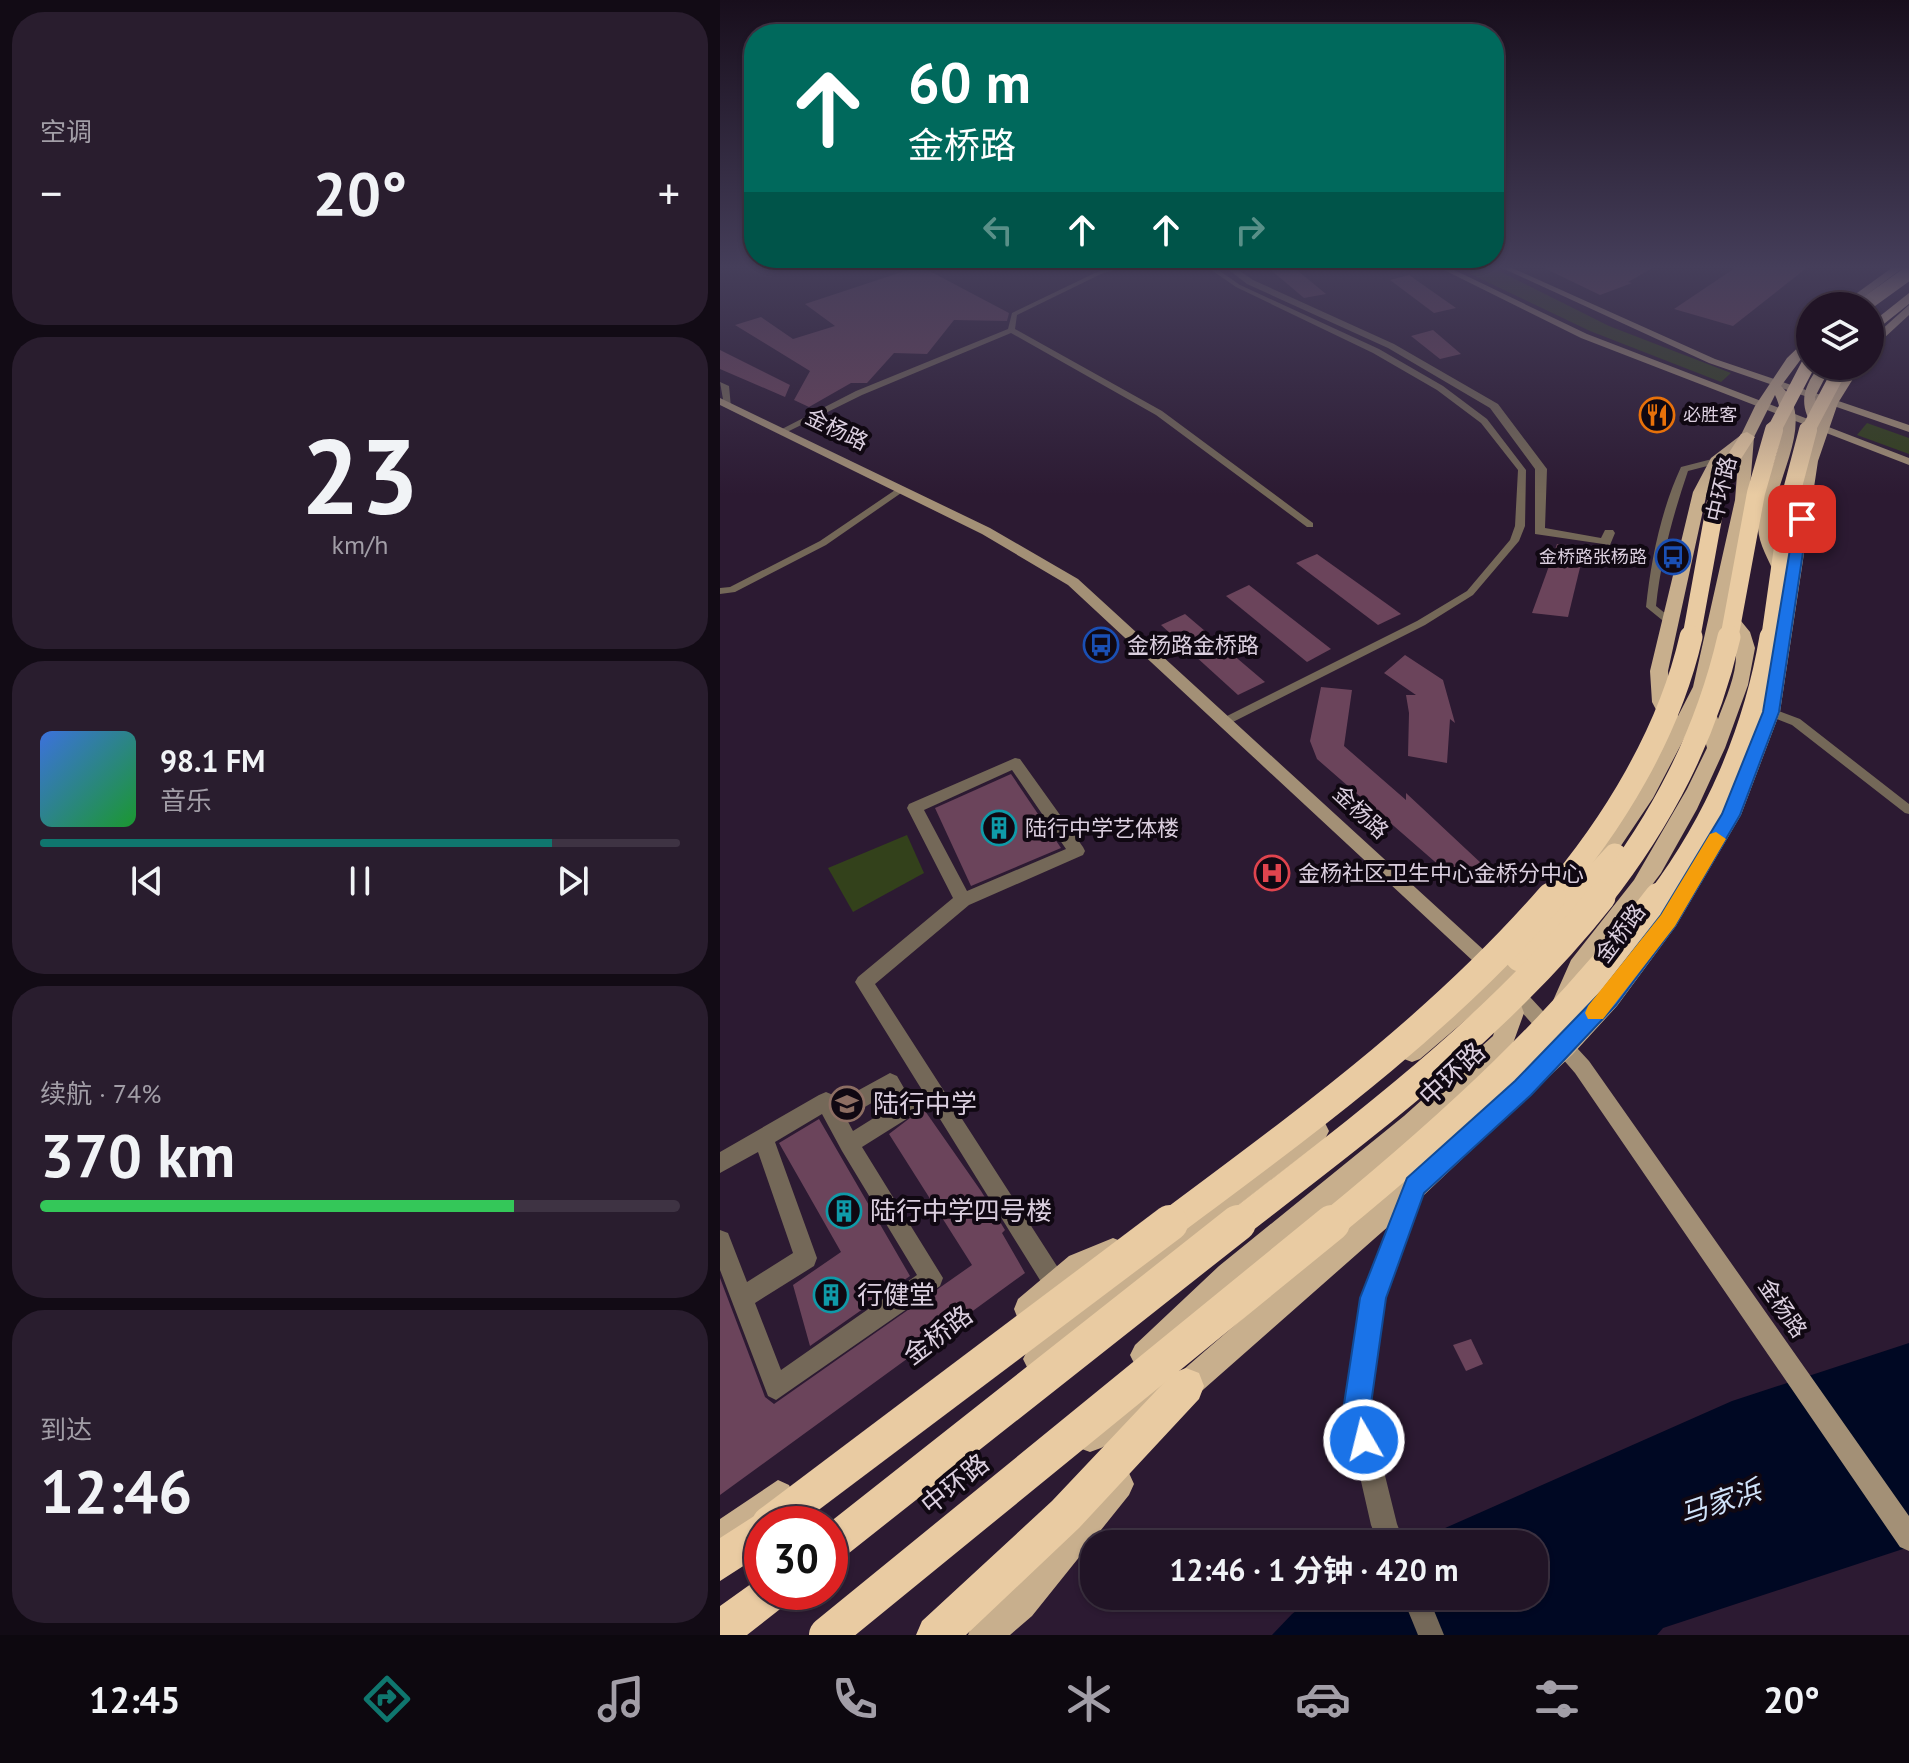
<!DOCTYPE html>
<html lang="zh">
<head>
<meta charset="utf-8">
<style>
  :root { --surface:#211426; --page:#291d2e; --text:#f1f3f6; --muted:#a29ea7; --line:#3e3343; --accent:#0f766e }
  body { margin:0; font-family:"PT Sans","Noto Sans SC",sans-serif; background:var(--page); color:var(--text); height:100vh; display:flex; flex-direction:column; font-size:30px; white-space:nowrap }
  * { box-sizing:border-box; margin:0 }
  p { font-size:26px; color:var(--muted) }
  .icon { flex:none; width:44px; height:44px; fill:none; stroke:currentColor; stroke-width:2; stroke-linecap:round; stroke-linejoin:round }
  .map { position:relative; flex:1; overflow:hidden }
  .drawer { display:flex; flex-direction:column; gap:12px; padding:12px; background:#120b15; width:720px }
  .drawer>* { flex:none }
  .hud { position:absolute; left:24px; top:24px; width:760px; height:244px; border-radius:32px; box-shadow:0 2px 6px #0004,0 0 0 2px var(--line); background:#00695c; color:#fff; overflow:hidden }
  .buttons { position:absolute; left:1076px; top:292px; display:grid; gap:16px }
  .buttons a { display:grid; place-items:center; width:88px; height:88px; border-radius:50%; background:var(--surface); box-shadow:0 2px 6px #0004,0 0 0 2px var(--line); font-size:40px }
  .speed { position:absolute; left:24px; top:1506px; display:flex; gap:16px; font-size:40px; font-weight:700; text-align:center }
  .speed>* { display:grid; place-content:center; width:104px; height:104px; border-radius:50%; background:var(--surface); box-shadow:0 2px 6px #0004,0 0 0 2px var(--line); line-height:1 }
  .speed .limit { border:12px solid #d22; background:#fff; color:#111 }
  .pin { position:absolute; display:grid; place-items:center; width:68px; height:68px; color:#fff; margin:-34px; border-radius:16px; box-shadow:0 4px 12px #0006 }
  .me { position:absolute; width:88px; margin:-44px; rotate:352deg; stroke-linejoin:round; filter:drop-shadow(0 0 6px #0008) }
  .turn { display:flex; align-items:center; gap:28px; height:168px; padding:0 32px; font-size:36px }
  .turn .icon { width:104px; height:104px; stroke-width:2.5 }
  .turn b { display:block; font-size:56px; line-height:68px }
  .lanes { display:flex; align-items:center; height:76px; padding:0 32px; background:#0003; justify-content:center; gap:40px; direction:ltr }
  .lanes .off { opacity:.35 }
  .big { font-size:60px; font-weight:700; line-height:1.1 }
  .drawer .card { flex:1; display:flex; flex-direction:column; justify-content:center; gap:12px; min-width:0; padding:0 28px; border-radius:32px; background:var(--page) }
  .drawer .dial { align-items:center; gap:0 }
  .dial b { font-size:104px; line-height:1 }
  .song { display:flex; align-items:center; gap:24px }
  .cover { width:96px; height:96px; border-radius:12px; background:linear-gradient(135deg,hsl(220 70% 55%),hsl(130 70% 35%)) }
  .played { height:8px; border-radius:4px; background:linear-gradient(90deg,var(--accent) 80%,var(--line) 80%) }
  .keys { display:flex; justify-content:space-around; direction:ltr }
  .heat { display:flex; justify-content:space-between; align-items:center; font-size:44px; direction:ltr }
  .charge { height:12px; border-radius:6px; background:linear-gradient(90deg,#34c759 74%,var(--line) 0) }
  .trip { position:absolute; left:360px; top:1530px; width:468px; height:80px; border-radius:32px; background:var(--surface); box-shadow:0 2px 6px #0004,0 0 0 2px var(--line); font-weight:700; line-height:80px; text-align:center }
  .menu { display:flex; height:128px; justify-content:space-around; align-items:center; background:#0d080f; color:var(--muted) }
  .menu .icon { width:56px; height:56px }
  .menu .active { color:var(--accent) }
  .menu b { font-size:36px; color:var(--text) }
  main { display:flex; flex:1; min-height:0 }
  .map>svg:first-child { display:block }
  .green { fill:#33411b }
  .water { fill:#000823 }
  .building { fill:#6b445b }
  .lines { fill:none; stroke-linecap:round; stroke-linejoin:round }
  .lane { fill:#746858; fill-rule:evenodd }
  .street { fill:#746858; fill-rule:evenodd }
  .secondary { fill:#a39076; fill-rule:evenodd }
  .primary { fill:#c8af8d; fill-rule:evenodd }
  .highway { fill:#e9cba2; fill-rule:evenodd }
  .highway-bridge-far4 { stroke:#e9cba2; stroke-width:14 }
  .highway-bridge-far3 { stroke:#e9cba2; stroke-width:18 }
  .highway-bridge-far2 { stroke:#e9cba2; stroke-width:23 }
  .highway-bridge-far1 { stroke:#e9cba2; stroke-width:29 }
  .highway-bridge { stroke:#e9cba2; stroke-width:36 }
  .route { fill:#1a73e8; stroke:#114b97; stroke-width:2 }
  .slow { fill:#f59e0b }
  .labels { text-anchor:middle; stroke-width:8; stroke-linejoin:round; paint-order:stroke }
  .far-poi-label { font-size:18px; fill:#dbcfdf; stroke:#100812; text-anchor:start }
  .street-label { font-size:22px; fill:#dbcfdf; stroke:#100812 }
  .poi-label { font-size:22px; fill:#dbcfdf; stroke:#100812; text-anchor:start }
  .near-street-label { font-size:26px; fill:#dbcfdf; stroke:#100812 }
  .near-poi-label { font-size:26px; fill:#dbcfdf; stroke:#100812; text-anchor:start }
  .near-water-label { font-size:28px; font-style:italic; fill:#d0e3fa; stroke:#100812 }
</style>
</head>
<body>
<main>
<section class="drawer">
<div class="card"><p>空调</p>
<div class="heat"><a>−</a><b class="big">20°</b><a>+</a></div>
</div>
<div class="card dial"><b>23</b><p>km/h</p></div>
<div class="card">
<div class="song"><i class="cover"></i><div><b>98.1 FM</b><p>音乐</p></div></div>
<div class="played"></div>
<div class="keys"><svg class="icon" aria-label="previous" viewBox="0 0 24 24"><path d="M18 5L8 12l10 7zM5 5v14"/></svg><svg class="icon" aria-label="pause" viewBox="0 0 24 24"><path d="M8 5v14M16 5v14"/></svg><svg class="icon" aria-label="next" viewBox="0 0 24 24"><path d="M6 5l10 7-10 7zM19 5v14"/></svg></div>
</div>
<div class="card"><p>续航 · 74%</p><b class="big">370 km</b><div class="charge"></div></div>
<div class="card"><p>到达</p><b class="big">12:46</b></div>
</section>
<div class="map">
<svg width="1189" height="1635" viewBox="0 0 1189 1635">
  <rect width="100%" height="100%" fill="#2c1a32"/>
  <g class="green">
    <path d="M736,267H771L889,326L1011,373L1001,382L870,331Z"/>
    <path d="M1147,423L1189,438V454L1137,435Z"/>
    <path d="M187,835L204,873L133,912L108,868Z"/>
  </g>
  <path class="water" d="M1189,1343V1547L943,1628L937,1635H552L572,1614L596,1596H814V1544H689L1012,1401Z"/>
  <g class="building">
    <path d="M200,266L289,313L287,321L234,320L207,354L174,353L147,383H131L89,407L74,400L90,371L15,325L41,317L73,339L115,326L85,304Z"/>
    <path d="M546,266H572L606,294L584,298Z"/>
    <path d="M820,266H936L908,282L912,283L880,295Z"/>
    <path d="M1018,266H1089L1013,326L954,309Z"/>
    <path d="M689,275L736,308L714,313L670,280Z"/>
    <path d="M713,330L741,354L720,359L691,336Z"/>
    <path d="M0,350L70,385L65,397L0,369Z"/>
    <path d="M837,544L865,547L848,617L812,613Z"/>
    <path d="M597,554L681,614L658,625L576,563Z"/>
    <path d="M529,585L611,649L587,662L506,596Z"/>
    <path d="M465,614L545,682L518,695L441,625Z"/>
    <path d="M685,655L723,680L735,723L730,719L727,763L688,756L689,713L686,695H696L664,673Z"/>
    <path d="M601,687L632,690L624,746L686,800V793L762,864L737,881L597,759L590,741Z"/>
    <path d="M291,774L341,848L251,886L215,808Z"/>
    <path d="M203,1108L261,1191L285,1230L282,1233L305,1273L0,1495V1278L45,1397L54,1404L252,1265L169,1134Z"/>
    <path d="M99,1119L190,1276L90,1346L73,1285L121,1252L59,1143Z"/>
    <path d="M751,1339L763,1364L746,1371L733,1345Z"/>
  </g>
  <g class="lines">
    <g class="lane">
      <path d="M395,267H404L381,274L297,315L295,329L442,411L593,523V527H587L436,415L291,333L142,395L65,433L58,431L136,391L288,329L292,313L377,272Z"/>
      <path d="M487,267H494L520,285L659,349L723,386L767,419L806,470L805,526L799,541L753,595L705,625L505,726L499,722L501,719L697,621L747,591L790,540L795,526L798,470L761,423L717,390L653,353L516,287Z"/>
      <path d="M0,382L9,386L11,407L4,405Z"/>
      <path d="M996,458L1000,461L999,463L968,471C953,515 941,559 936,606L956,622L955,624H947L926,607C931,560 941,510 961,467Z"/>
      <path d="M181,486L185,489L184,491L106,545L15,592L0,594V588L10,587L100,541Z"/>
      <path d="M1051,708L1080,719L1189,804V814L1185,813L1072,725L1047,715L1046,712L1047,709Z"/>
    </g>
    <g class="street">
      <path d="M505,267H514L533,280L674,344L778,404L827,469L825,528L881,538L885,530H893L895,533L890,545L815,534V469L770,408L668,348L527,284Z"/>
      <path d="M295,758L300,759L363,847L365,851L363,855L249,905L155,984L344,1277L347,1285L344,1293L336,1296L328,1293L135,982L138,977L233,898L187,808L189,804ZM292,770L346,849L247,891L204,810Z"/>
      <path d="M170,1073L177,1076L196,1109L193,1115L142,1147L223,1278L220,1286L56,1400L48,1396L0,1270V1230L8,1233L27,1282L73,1253L38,1152L0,1173V1152L99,1095L106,1092L113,1095L117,1102ZM167,1094L173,1106L133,1131L126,1118ZM102,1114L122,1151L197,1275L61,1370L35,1303L94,1266L97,1258L55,1142Z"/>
      <path d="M692,1185L699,1188L703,1195L664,1298L649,1411L677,1524L685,1544H659L651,1525L625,1411L642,1298L685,1188Z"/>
      <path d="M682,1596H708L724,1635H698Z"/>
    </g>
    <g class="secondary">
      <path d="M718,267H728L867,334L1189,458V465L861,338Z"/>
      <path d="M780,267H790L995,359L1189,425V432L989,363Z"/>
      <path d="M0,398L270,528L358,579L779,964L782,969L779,974L773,976L767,974L348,585L262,534L0,405Z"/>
      <path d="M792,981L798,984L869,1061L1189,1516V1551L1180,1547L855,1073L786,994L783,989L786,984Z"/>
    </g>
    <g class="primary">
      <path d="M1173,267H1184L1132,306H1119Z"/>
      <path d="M1189,305V315L1150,351V340Z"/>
      <path d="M1090,336V347L1061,386C1096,417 1058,474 1054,511C1052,531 1058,547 1067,565L1084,461L1095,431C1079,405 1081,391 1099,366H1111L1095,397L1100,416L1104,403L1129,366H1141L1118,403L1098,461L1060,712L1021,815L956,926L897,1006L853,1054L704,1195L476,1396L381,1448L370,1452L359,1448L355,1437L359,1426L456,1376L686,1177L837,1040L881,992L940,914L1001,814L1042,712L1064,580L1055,575C1049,560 1039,545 1038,528C1037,483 1076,439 1055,395L1034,437L1029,500L1008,605L1030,632L1035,648L1028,685L1005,748L977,809L941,873L866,973L848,1019L840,1022L832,1019L828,1012L851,960L914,880L967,789L987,748L978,712L933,798L884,871H870L867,865L870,859L918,789L951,729L945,727L932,702L930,671L973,492L991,458L1021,435L1035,406L1067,358ZM1019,450L1015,500L973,687L958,716L950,702L948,671L987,492L1002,463ZM1005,621C1028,651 1010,687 998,719L992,703L983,702L991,687Z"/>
      <path d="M807,938L815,941L818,947L788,984L794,986L804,1013L791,1049L702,1132L519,1286L435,1365L425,1370L415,1365L410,1355L415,1345L499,1266L684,1116L773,1036L780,1013L775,995L700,1059L692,1062L684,1059L680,1052L684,1045L773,969L799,941Z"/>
      <path d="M596,1119L605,1123L609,1131L605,1139L499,1220L328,1369L318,1374L308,1369L303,1359L308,1349L481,1202Z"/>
      <path d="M393,1238L403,1242L407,1252L403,1262L369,1276L318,1319L308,1323L298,1319L294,1309L298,1299L349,1256Z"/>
      <path d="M398,1468L409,1473L414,1484L409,1495L312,1616L290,1635H248L253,1623L288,1592L387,1473Z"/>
      <path d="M58,1480L69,1485L74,1496L69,1507L42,1524V1527L0,1555V1519Z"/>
    </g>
    <g class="highway">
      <path d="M1189,293V304L1150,335V324Z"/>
      <path d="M1027,432L1035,437L1017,465L1006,496L1003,500H991L988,496L1001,465L1021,434Z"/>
      <path d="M466,1368L479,1373L484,1386L479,1399L359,1528L246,1635H196L202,1621L332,1501L453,1373Z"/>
      <path d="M42,1511L56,1516L59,1524H42V1554L0,1581V1538Z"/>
      <path d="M42,1576V1592H70L64,1606L27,1635H0V1606Z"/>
    </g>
    <g class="highway-bridge-far4">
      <path d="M1143,306L1189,273"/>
      <path d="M1053,432L1090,361"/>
      <path d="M1087,432L1122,366"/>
    </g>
    <g class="highway-bridge-far3">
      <path d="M971,639L997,496"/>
      <path d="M1009,639L1036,493L1054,430"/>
      <path d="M1050,639L1070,498L1088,430"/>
    </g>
    <g class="highway-bridge-far2">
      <path d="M829,899C893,825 949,733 971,637"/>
      <path d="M854,899L895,855"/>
      <path d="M880,899C942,820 986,736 1009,637"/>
      <path d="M938,899C996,822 1035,732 1051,637"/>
    </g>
    <g class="highway-bridge-far1">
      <path d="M800,957L856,897"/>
      <path d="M448,1225C583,1124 719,1026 831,897"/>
      <path d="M516,1225C645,1125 779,1026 881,897"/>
      <path d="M610,1225C731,1126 844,1023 939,897"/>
    </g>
    <g class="highway-bridge">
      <path d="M50,1524L450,1223"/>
      <path d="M110,1545L518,1223"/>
      <path d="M107,1635L612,1223"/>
    </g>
  </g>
  <linearGradient id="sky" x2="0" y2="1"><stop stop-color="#180e1c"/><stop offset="0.54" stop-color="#453e5a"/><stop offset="1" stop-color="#453e5a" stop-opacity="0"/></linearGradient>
  <rect width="1189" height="495" fill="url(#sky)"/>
  <path class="route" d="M1082,515L1088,519L1059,712L1020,815L955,926L896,1005L811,1095L704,1193L666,1298L650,1411L657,1440L653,1449L644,1453L634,1449L623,1411L640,1298L687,1178L795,1081L881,992L941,915L1002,814L1043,712L1075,519Z"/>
  <path class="slow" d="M996,832L1006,839L955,926L883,1019H868L865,1013L868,1006L941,915L990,834Z"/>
  <defs>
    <g id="restaurant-ring" transform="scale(1.8)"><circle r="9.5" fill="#100812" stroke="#e8710a" stroke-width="1.5"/><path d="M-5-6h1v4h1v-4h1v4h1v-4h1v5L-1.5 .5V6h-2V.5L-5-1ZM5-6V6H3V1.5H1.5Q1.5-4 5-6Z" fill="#e8710a"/></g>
    <g id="bus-ring" transform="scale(1.8)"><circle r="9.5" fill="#100812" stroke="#1a4fb4" stroke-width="1.5"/><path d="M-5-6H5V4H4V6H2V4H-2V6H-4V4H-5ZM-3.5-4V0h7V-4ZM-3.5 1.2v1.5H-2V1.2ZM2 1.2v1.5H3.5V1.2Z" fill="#1a4fb4"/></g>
    <g id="building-ring" transform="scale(1.8)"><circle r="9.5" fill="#100812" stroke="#0f9aa8" stroke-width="1.5"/><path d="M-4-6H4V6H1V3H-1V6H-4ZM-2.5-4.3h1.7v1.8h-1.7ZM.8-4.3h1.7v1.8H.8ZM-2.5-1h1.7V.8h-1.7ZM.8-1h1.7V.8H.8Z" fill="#0f9aa8"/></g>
    <g id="hospital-ring" transform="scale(1.8)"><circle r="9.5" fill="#100812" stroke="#e0444e" stroke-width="1.5"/><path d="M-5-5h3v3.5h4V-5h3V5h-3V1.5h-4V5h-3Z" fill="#e0444e"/></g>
    <g id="school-ring" transform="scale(1.8)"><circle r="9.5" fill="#100812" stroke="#8d6e63" stroke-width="1.5"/><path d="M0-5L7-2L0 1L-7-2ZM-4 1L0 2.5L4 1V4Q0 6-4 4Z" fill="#8d6e63"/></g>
  </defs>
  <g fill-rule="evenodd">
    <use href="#restaurant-ring" x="937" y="415"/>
    <use href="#bus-ring" x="953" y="557"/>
    <use href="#bus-ring" x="381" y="645"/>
    <use href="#building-ring" x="279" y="828"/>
    <use href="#hospital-ring" x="552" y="873"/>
    <use href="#school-ring" x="127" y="1104"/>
    <use href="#building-ring" x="124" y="1211"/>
    <use href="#building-ring" x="111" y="1295"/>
  </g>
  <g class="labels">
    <g class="far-poi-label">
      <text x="963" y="421">必胜客</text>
      <text x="927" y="563" text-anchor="end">金桥路张杨路</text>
    </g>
    <g class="street-label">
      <text transform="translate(117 429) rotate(26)" y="8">金杨路</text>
      <text transform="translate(1001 489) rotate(-77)" y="8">中环路</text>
      <text transform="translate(641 812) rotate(43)" y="8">金杨路</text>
      <text transform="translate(900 933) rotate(-53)" y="8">金桥路</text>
      <text transform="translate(1063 1308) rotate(55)" y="8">金杨路</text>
    </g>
    <g class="poi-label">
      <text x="407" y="653">金杨路金桥路</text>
      <text x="305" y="836">陆行中学艺体楼</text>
      <text x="578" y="881">金杨社区卫生中心金桥分中心</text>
    </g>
    <g class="near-street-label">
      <text transform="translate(732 1074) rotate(-43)" y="9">中环路</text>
      <text transform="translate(218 1335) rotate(-37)" y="9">金桥路</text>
      <text transform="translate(235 1484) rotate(-39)" y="9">中环路</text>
    </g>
    <g class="near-poi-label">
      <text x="153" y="1113">陆行中学</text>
      <text x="150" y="1220">陆行中学四号楼</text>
      <text x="137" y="1304">行健堂</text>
    </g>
    <g class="near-water-label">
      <text transform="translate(1000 1502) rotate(-19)" y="10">马家浜</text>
    </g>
  </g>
</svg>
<div class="buttons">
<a><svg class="icon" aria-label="layers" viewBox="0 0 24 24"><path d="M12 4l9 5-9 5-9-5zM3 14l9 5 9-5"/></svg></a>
</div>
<div class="speed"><div class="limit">30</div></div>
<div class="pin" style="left:1082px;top:519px;background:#d93025"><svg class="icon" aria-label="arrive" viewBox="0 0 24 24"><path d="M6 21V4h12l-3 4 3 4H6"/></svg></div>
<svg class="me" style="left:644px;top:1440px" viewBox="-20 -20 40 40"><circle r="17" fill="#1a73e8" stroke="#fff" stroke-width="3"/><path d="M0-11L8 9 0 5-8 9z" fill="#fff"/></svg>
<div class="trip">12:46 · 1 分钟 · 420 m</div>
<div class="hud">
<div class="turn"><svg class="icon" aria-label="ahead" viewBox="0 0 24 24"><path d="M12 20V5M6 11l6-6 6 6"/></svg><div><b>60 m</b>金桥路</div></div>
<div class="lanes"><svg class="icon off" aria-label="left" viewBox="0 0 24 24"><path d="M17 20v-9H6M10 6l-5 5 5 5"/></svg><svg class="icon" aria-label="ahead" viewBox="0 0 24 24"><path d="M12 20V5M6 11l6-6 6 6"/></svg><svg class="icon" aria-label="ahead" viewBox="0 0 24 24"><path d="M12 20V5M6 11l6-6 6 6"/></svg><svg class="icon off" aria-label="right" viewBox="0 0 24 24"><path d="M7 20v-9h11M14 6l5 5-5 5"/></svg></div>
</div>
</div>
</main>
<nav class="menu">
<b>12:45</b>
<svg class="icon active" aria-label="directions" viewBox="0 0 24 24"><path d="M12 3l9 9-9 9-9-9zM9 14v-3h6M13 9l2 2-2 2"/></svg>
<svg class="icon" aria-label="music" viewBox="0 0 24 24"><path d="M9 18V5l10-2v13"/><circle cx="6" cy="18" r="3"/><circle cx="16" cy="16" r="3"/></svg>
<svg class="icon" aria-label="phone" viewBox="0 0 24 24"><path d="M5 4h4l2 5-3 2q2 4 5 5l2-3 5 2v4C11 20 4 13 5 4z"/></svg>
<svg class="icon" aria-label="climate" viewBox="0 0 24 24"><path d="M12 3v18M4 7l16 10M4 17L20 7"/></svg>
<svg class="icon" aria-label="car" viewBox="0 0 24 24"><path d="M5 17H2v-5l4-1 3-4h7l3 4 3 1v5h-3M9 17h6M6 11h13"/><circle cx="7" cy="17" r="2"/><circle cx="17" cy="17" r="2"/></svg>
<svg class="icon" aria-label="filters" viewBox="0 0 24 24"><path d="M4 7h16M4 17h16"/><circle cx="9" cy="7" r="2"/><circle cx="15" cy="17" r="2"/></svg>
<b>20°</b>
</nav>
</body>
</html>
